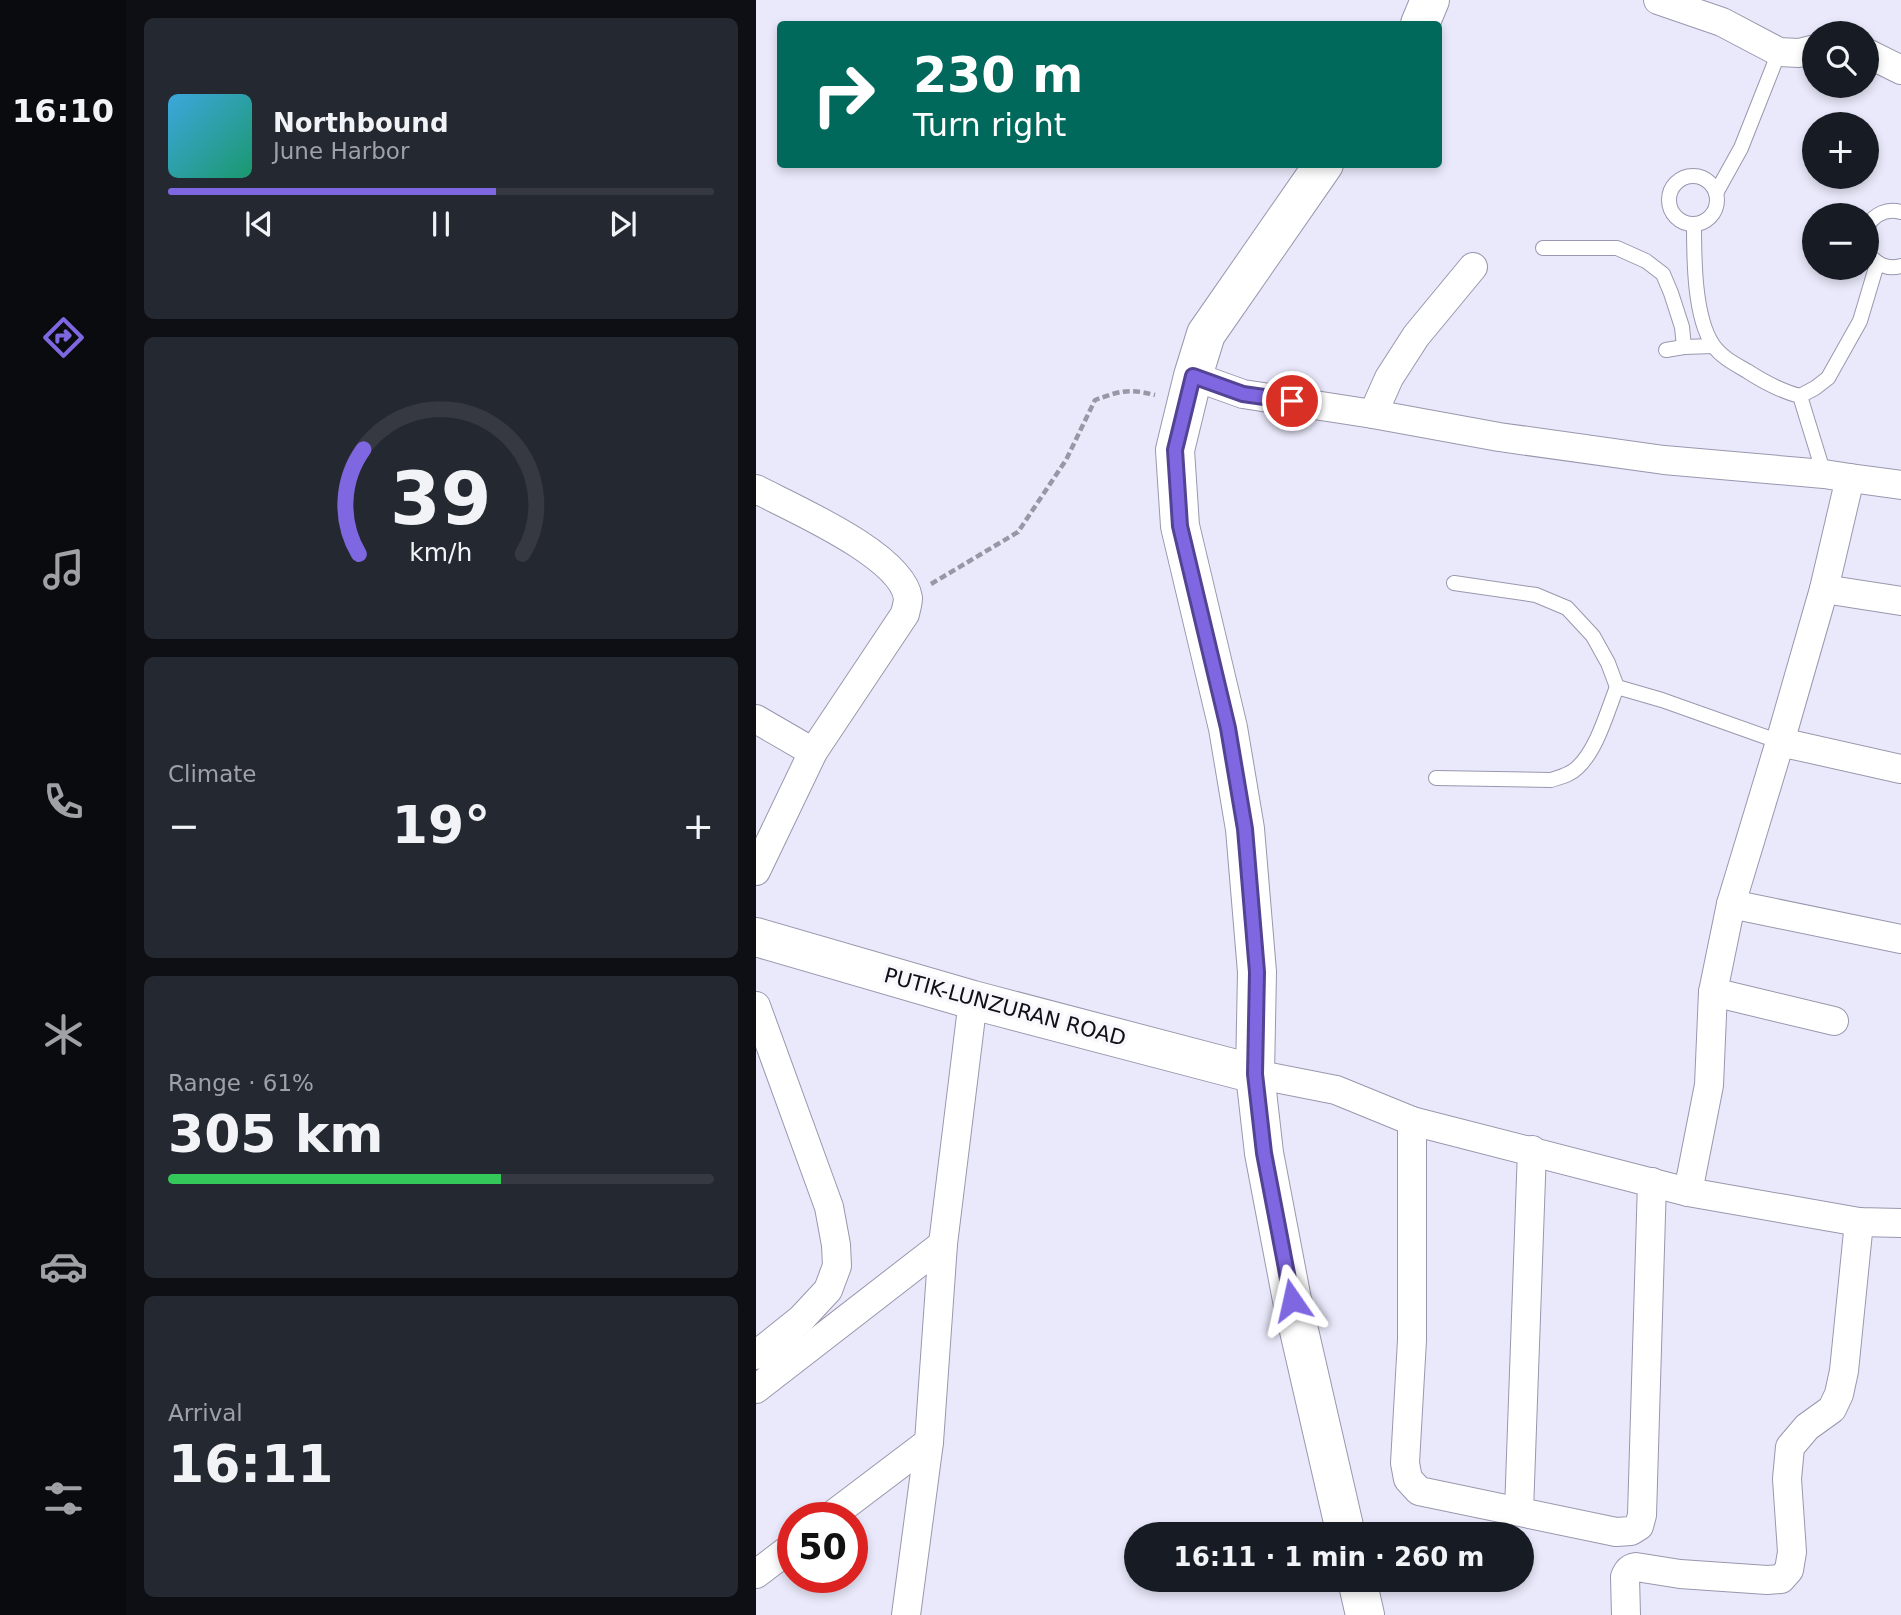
<!DOCTYPE html>
<html lang="en">
<head>
<meta charset="utf-8">
<style>
  :root { --surface:#171b24; --page:#242831; --text:#f1f3f6; --muted:#9ea1a6; --line:#363941; --accent:#7f67e2 }
  body { margin:0; font-family:"DejaVu Sans",sans-serif; background:var(--page); color:var(--text); height:100vh; display:flex; flex-direction:column; font-size:26px; white-space:nowrap }
  * { box-sizing:border-box; margin:0 }
  p { font-size:23px; color:var(--muted) }
  .icon { flex:none; width:38px; height:38px; fill:none; stroke:currentColor; stroke-width:2; stroke-linecap:round; stroke-linejoin:round }
  .map { position:relative; flex:1; overflow:hidden }
  .details { display:flex; flex-direction:column; gap:18px; padding:18px; background:#0d0f14; width:630px }
  .details>* { flex:none }
  .top-card { position:absolute; left:21px; top:21px; width:665px; height:147px; border-radius:7px; box-shadow:0 4px 10px #0003; background:#00695c; color:#fff; overflow:hidden }
  .tools { position:absolute; left:1046px; top:21px; display:grid; gap:14px }
  .tools a { display:grid; place-items:center; width:77px; height:77px; border-radius:50%; background:var(--surface); box-shadow:0 4px 10px #0003; font-size:35px }
  .speed { position:absolute; left:21px; top:1502px; display:flex; gap:14px; font-size:35px; font-weight:700; text-align:center }
  .speed>* { display:grid; place-content:center; width:91px; height:91px; border-radius:50%; background:var(--surface); box-shadow:0 4px 10px #0003; line-height:1 }
  .speed .limit { border:10px solid #d22; background:#fff; color:#111 }
  .pin { position:absolute; display:grid; place-items:center; width:60px; height:60px; color:#fff; margin:-30px; border:4px solid #fff; border-radius:50%; box-shadow:0 2px 7px #0007 }
  .me { position:absolute; width:77px; margin:-38px; rotate:349deg; stroke-linejoin:round; filter:drop-shadow(0 0 5px #0008) }
  .turn { display:flex; align-items:center; gap:24px; height:147px; padding:0 21px; font-size:32px }
  .turn .icon { width:91px; height:91px; stroke-width:2.5 }
  .turn b { display:block; font-size:49px; line-height:60px }
  .big { font-size:52px; font-weight:800; line-height:1.1 }
  .details .widget { flex:1; display:flex; flex-direction:column; justify-content:center; gap:10px; min-width:0; padding:0 24px; border-radius:10px; background:var(--page) }
  .details .dial { align-items:center; gap:0 }
  .dial svg { height:182px; overflow:visible; fill:none; stroke:var(--line); stroke-width:7; stroke-linecap:round; text-anchor:middle }
  .dial text { fill:var(--text); stroke:none }
  .song { display:flex; align-items:center; gap:21px }
  .cover { width:84px; height:84px; border-radius:10px; background:linear-gradient(135deg,hsl(200 70% 55%),hsl(160 70% 35%)) }
  .played { height:7px; border-radius:4px; background:linear-gradient(90deg,var(--accent) 60%,var(--line) 60%) }
  .keys { display:flex; justify-content:space-around; direction:ltr }
  .heat { display:flex; justify-content:space-between; align-items:center; font-size:38px; direction:ltr }
  .charge { height:10px; border-radius:5px; background:linear-gradient(90deg,#34c759 61%,var(--line) 0) }
  .trip { position:absolute; left:368px; top:1522px; width:410px; height:70px; border-radius:35px; background:var(--surface); box-shadow:0 4px 10px #0003; font-weight:800; line-height:70px; text-align:center }
  main { display:flex; flex:1; min-height:0 }
  .tab-bar { display:flex; flex-direction:column; width:126px; justify-content:space-around; align-items:center; background:#090b0e; color:var(--muted) }
  .tab-bar .icon { width:49px; height:49px }
  .tab-bar .active { color:var(--accent) }
  .tab-bar b { font-size:32px; color:var(--text) }
  .map>svg:first-child { display:block }
  .lines { fill:none; stroke-linecap:round; stroke-linejoin:round }
  .lane-casing { stroke:#9997ad; stroke-width:16 }
  .street-casing { stroke:#9997ad; stroke-width:30 }
  .secondary-casing { stroke:#9997ad; stroke-width:40 }
  .path { stroke:#9897a5; stroke-width:4.5; stroke-dasharray:7 3.5; stroke-linecap:butt }
  .lane { stroke:#fff; stroke-width:14 }
  .street { stroke:#fff; stroke-width:28 }
  .secondary { stroke:#fff; stroke-width:38 }
  .route-casing { stroke:#534393; stroke-width:18 }
  .route { stroke:#7f67e2; stroke-width:12 }
  .labels { text-anchor:middle; stroke-width:7; stroke-linejoin:round; paint-order:stroke }
  .street-label { font-size:21px; fill:#111018; stroke:#f8f7fc }
</style>
</head>
<body>
<main>
<nav class="tab-bar">
<b>16:10</b>
<svg class="icon active" aria-label="directions" viewBox="0 0 24 24"><path d="M12 3l9 9-9 9-9-9zM9 14v-3h6M13 9l2 2-2 2"/></svg>
<svg class="icon" aria-label="music" viewBox="0 0 24 24"><path d="M9 18V5l10-2v13"/><circle cx="6" cy="18" r="3"/><circle cx="16" cy="16" r="3"/></svg>
<svg class="icon" aria-label="phone" viewBox="0 0 24 24"><path d="M5 4h4l2 5-3 2q2 4 5 5l2-3 5 2v4C11 20 4 13 5 4z"/></svg>
<svg class="icon" aria-label="climate" viewBox="0 0 24 24"><path d="M12 3v18M4 7l16 10M4 17L20 7"/></svg>
<svg class="icon" aria-label="car" viewBox="0 0 24 24"><path d="M5 17H2v-5l4-1 3-4h7l3 4 3 1v5h-3M9 17h6M6 11h13"/><circle cx="7" cy="17" r="2"/><circle cx="17" cy="17" r="2"/></svg>
<svg class="icon" aria-label="filters" viewBox="0 0 24 24"><path d="M4 7h16M4 17h16"/><circle cx="9" cy="7" r="2"/><circle cx="15" cy="17" r="2"/></svg>
</nav>
<section class="details">
<div class="widget">
<div class="song"><i class="cover"></i><div><b>Northbound</b><p>June Harbor</p></div></div>
<div class="played"></div>
<div class="keys"><svg class="icon" aria-label="previous" viewBox="0 0 24 24"><path d="M18 5L8 12l10 7zM5 5v14"/></svg><svg class="icon" aria-label="pause" viewBox="0 0 24 24"><path d="M8 5v14M16 5v14"/></svg><svg class="icon" aria-label="next" viewBox="0 0 24 24"><path d="M6 5l10 7-10 7zM19 5v14"/></svg></div>
</div>
<div class="widget dial"><svg viewBox="0 0 100 80">
<path d="M14 69A42 42 0 1 1 86 69"/>
<path d="M14 69A42 42 0 0 1 16 23" stroke="#7f67e2"/>
<text x="50" y="56" font-size="32" font-weight="700">39</text>
<text x="50" y="72" font-size="11">km/h</text>
</svg></div>
<div class="widget"><p>Climate</p>
<div class="heat"><a>−</a><b class="big">19°</b><a>+</a></div>
</div>
<div class="widget"><p>Range · 61%</p><b class="big">305 km</b><div class="charge"></div></div>
<div class="widget"><p>Arrival</p><b class="big">16:11</b></div>
</section>
<div class="map">
<svg width="1145" height="1615" viewBox="0 0 1145 1615">
  <rect width="100%" height="100%" fill="#eae9fb"/>
  <g class="lines">
    <g class="lane-casing">
      <g id="lane">
        <circle cx="937" cy="200" r="24"/>
        <path d="M960,193L985,148L1023,52"/>
        <path d="M938,224C938,258 938,317 957,345C965,357 979,364 991,371C1008,382 1024,391 1044,396L1068,474"/>
        <path d="M1111,226C1119,214 1131,208 1145,212"/>
        <path d="M787,248H861L890,261L907,274L915,293L926,327L928,347"/>
        <path d="M1111,253C1121,264 1130,270 1145,266"/>
        <path d="M910,350L928,347L957,346"/>
        <path d="M1044,396L1059,388L1072,378L1104,321L1121,264"/>
        <path d="M698,583L780,595L811,608L837,636L852,663L861,687"/>
        <path d="M680,778L795,780C804,777 814,775 821,768C841,750 851,712 861,687L906,700L1024,742"/>
      </g>
    </g>
    <g class="street-casing">
      <g id="street">
        <path d="M902,0L966,22L1023,52L1043,53L1059,49"/>
        <path d="M1111,53L1145,70"/>
        <path d="M437,376L487,394L617,414L743,437L908,460L1068,474L1094,478L1068,589L1024,742L975,904L957,992L953,1085L932,1192"/>
        <path d="M617,414L633,378L660,336L717,267"/>
        <path d="M1094,478L1145,485"/>
        <path d="M0,489C36,508 146,555 152,598C152,603 150,609 149,614L57,752L0,871"/>
        <path d="M1068,589L1145,601"/>
        <path d="M0,719L57,752"/>
        <path d="M1024,742L1145,769"/>
        <path d="M975,904L1145,939"/>
        <path d="M957,992L1078,1021"/>
        <path d="M0,1006L73,1207L80,1245L81,1266L72,1290L45,1319L0,1355"/>
        <path d="M499,1074L580,1090L656,1121L932,1192L1103,1222L1145,1223"/>
        <path d="M656,1121V1340L649,1463L652,1479L663,1491L860,1532L875,1531L883,1526L886,1515L896,1182"/>
        <path d="M0,1389L187,1244"/>
        <path d="M763,1511L776,1150"/>
        <path d="M74,1517L173,1442"/>
        <path d="M0,1574L37,1546"/>
        <path d="M150,1615L173,1442L187,1244L217,1000"/>
        <path d="M870,1615L869,1577C871,1571 873,1568 880,1567L924,1574L1011,1580L1025,1579L1033,1570L1036,1552L1031,1479L1034,1447L1051,1427L1076,1409L1083,1394L1088,1371L1103,1222"/>
      </g>
    </g>
    <g class="secondary-casing">
      <g id="secondary">
        <path d="M664,24L674,0"/>
        <path d="M568,164L450,334L437,376L419,450L424,526L472,728L489,829L501,972L499,1074L508,1153L536,1300L590,1535"/>
        <path d="M0,937L217,1000L499,1074"/>
        <path d="M601,1580L609,1615"/>
      </g>
    </g>
    <path class="path" d="M175,584L262,532L310,460L339,400C364,391 372,388 399,395"/>
    <use href="#lane" class="lane"/>
    <use href="#street" class="street"/>
    <use href="#secondary" class="secondary"/>
  </g>
  <g class="lines">
    <g class="route-casing">
      <path id="route" d="M536,401L487,394L437,376L419,450L424,526L472,728L489,829L501,972L499,1074L508,1153L536,1300"/>
    </g>
    <use href="#route" class="route"/>
  </g>
  <g class="labels">
    <g class="street-label">
      <text transform="translate(249 1007) rotate(15)" y="7">PUTIK-LUNZURAN ROAD</text>
    </g>
  </g>
</svg>
<div class="tools">
<a><svg class="icon" aria-label="search" viewBox="0 0 24 24"><circle cx="10" cy="10" r="6"/><path d="M15 15l6 6"/></svg></a>
<a>+</a>
<a>−</a>
</div>
<div class="speed"><div class="limit">50</div></div>
<div class="pin" style="left:536px;top:401px;background:#d93025"><svg class="icon" aria-label="arrive" viewBox="0 0 24 24"><path d="M6 21V4h12l-3 4 3 4H6"/></svg></div>
<svg class="me" style="left:536px;top:1300px" viewBox="-20 -20 40 40"><path d="M0-17L14 15 0 8-14 15z" fill="#7f67e2" stroke="#fff" stroke-width="4"/></svg>
<div class="trip">16:11 · 1 min · 260 m</div>
<div class="top-card">
<div class="turn"><svg class="icon" aria-label="right" viewBox="0 0 24 24"><path d="M7 20v-9h11M14 6l5 5-5 5"/></svg><div><b>230 m</b>Turn right</div></div>
</div>
</div>
</main>
</body>
</html>
